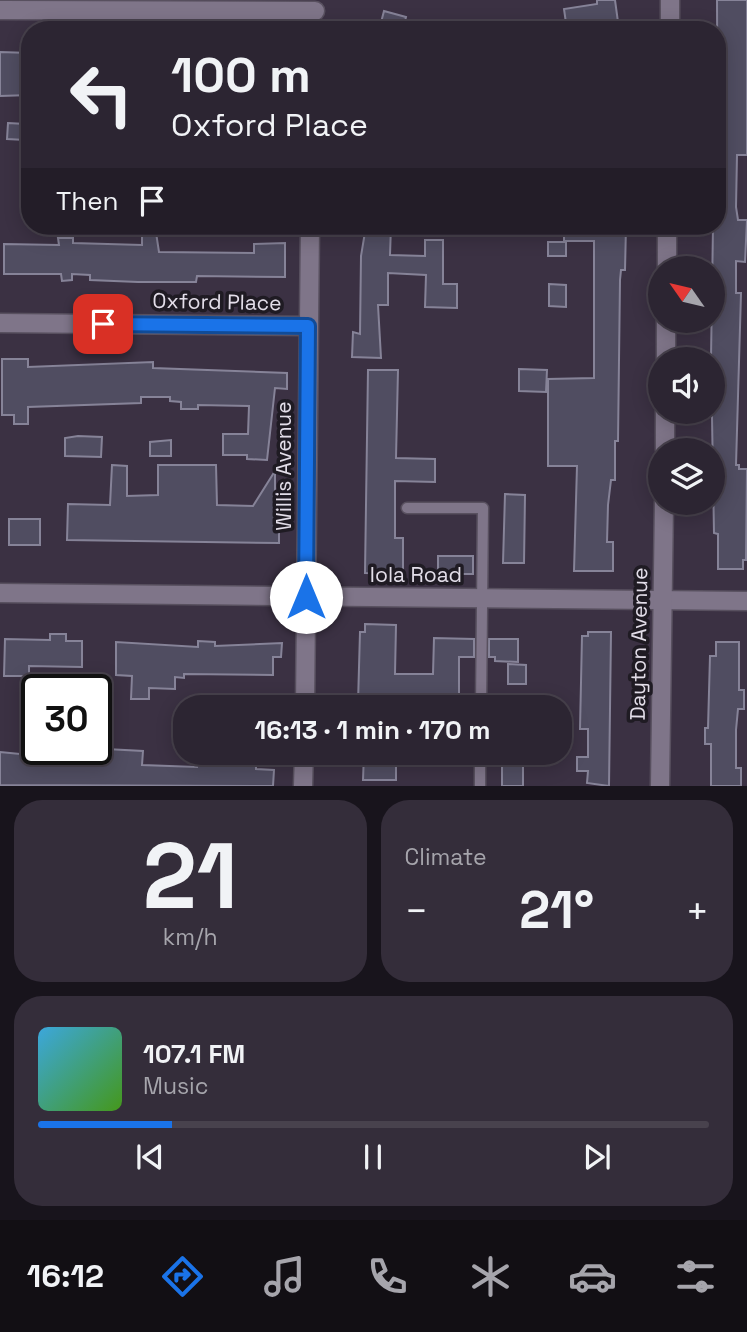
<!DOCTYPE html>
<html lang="en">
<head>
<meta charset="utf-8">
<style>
  :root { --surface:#2c2532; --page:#342d3a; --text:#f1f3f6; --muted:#a6a5ac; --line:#48424d; --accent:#1a73e8 }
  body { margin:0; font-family:"Space Grotesk",sans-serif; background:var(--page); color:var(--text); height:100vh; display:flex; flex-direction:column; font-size:26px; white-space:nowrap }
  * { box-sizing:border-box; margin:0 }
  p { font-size:23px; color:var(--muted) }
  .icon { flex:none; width:38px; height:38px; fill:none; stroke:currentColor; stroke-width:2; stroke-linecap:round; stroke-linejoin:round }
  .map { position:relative; height:786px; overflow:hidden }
  .drawer { display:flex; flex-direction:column; gap:14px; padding:14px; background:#18141c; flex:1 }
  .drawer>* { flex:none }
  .guide { position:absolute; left:21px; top:21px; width:705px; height:214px; border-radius:28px; box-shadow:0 4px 18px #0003,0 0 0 2px var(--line); background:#2c2532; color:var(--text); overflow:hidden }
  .needle { width:46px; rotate:304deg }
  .buttons { position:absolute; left:648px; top:256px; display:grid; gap:14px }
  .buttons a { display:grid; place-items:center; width:77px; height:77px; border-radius:50%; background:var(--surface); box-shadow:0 4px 18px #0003,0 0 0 2px var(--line); font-size:35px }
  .speed { position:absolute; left:21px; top:674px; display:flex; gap:14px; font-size:35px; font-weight:700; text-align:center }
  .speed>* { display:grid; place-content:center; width:91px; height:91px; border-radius:50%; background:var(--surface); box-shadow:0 4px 18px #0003,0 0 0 2px var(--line); line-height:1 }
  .speed .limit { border:4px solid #111; border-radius:10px; background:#fff; color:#111 }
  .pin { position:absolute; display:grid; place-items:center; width:60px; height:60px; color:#fff; margin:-30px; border-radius:14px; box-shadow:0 4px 10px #0006 }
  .me { position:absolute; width:77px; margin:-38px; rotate:0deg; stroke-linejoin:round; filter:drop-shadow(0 0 5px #0008) }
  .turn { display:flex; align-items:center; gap:24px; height:147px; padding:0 35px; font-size:32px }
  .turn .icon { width:91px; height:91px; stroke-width:2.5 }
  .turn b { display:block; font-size:49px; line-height:60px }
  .then { display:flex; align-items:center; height:66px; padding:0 35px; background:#0003; gap:14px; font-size:26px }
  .big { font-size:52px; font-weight:600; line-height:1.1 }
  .drawer .widget { flex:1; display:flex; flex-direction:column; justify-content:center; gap:10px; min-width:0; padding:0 24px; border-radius:28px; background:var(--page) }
  .drawer .dial { align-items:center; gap:0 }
  .dial b { font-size:91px; line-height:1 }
  .song { display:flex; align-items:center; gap:21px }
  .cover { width:84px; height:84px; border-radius:10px; background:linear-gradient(135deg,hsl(200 70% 55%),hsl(100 70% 35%)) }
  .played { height:7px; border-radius:4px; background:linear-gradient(90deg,var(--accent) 20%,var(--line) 20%) }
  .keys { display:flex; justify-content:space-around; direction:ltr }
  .heat { display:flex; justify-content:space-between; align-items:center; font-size:38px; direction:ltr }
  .drawer .tiles { flex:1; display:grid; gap:14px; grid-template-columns:1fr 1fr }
  .widget:last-child { grid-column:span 2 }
  .trip { position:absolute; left:173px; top:695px; width:399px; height:70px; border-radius:28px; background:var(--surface); box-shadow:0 4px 18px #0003,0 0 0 2px var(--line); font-weight:600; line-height:70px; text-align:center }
  .tabs { display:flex; height:112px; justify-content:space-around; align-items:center; background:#120f14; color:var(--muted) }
  .tabs .icon { width:49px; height:49px }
  .tabs .active { color:var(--accent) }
  .tabs b { font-size:32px; color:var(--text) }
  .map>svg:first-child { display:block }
  .building { fill:#504d61; stroke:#868398; stroke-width:2 }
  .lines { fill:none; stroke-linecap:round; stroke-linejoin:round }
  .lane-casing { stroke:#58505f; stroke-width:13 }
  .street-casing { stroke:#58505f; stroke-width:21 }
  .lane { stroke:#7f7589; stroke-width:10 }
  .street { stroke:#7f7589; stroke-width:18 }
  .route-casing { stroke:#114b97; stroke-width:18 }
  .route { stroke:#1a73e8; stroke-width:12 }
  .labels { text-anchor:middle; stroke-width:7; stroke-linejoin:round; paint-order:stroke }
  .street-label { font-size:21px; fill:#e3dee9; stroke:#1f1b23 }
</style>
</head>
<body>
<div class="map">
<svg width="747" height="786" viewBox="0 0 747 786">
  <rect width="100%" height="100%" fill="#3b3143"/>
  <g class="building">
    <path d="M597,0H615L618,22L612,30H567L564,9L597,4Z"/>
    <path d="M717,0H747V155H737L736,207L738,220H747L745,262L736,261V293H741L736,465H739V469H747L746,560H743V569H718V534L714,533L711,359L713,226H718Z"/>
    <path d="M384,11L406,17L403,30H379Z"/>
    <path d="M0,52L30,53V95L0,96Z"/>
    <path d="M8,123L25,124V140L7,139Z"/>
    <path d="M142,226H155L159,252L254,253V244L285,243V277L197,276L196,282H138L90,280V275L72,274V280L62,281L61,274H4V244L59,245L58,238H73V243L142,245Z"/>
    <path d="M366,226H391L390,255L425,256V240H443V284H457V308L425,307L426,275L388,273V305H378L381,358L352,357L353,332L360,334L361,256Z"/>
    <path d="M564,226H626L625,270H621L620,280L618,441H615V480H611L608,505L607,542H613V571H574L577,466H548V379L594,378V241H564Z"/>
    <rect x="548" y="242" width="18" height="14"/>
    <path d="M549,284L566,285V307L549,306Z"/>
    <path d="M2,359H28V367L153,362V368L287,373V389L275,388L267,460L247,459V455H223V434H248L249,406L198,405V409H181V402L170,401V397H141V403L28,407V424H14V415H2Z"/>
    <path d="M519,369L547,370L546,392L519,391Z"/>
    <path d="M368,370H398L396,458L435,459V482L395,481V538H403V574L365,573Z"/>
    <path d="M78,436L102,437L101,457L65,456V438Z"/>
    <path d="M171,440V456H150V442Z"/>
    <path d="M112,465L127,466V496L158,495V465H216L217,505L253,506L275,471V494H286V509H279V543L67,540L68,504L110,505Z"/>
    <path d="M505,494L525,495L524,563H503Z"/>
    <rect x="9" y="519" width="31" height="26"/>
    <rect x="438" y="556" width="35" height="18"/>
    <path d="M365,624L396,625L395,674H433L434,638L474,639V657H459V700H449V707H429V703H358L360,632H365Z"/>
    <path d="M588,632H611L609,786L587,783L588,771H577V757H588V729H580L582,636H588Z"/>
    <path d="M50,634H66V641H82V667L29,666V676H4L5,639L50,640Z"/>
    <path d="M489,639H518V662L495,661V657H489Z"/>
    <path d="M198,641L215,642V646L282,643L281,657H273V675L184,674V678L175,677V689L149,688V699H131L132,676L116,675V642L198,647Z"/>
    <path d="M716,642H739V690H744V709H738L736,730V768H741V786H711V744H705V728H708L710,656H716Z"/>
    <path d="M508,664L526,665V684H508Z"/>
    <path d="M106,749L143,751L142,765L197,767V756L256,763V769L274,770L273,786L0,785V752L70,759L71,752L106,754Z"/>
    <path d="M364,753H386V758H396V780H363Z"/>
    <rect x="502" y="756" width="21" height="30"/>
  </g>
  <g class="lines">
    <g class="lane-casing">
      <g id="lane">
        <path d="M407,508H483L481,707"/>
        <path d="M480,786V752"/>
      </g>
    </g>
    <g class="street-casing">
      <g id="street">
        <path d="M0,10L315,11"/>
        <path d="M670,30V0"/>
        <path d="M667,268V226"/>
        <path d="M0,323L308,326"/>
        <path d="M666,359V320"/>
        <path d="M665,450V411"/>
        <path d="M0,593L747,601"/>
        <path d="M305,707L310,226"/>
        <path d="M303,786L304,752"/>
        <path d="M660,786L664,502"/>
      </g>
    </g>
    <use href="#lane" class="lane"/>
    <use href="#street" class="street"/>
  </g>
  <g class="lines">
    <g class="route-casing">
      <path id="route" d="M103,324L308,326L306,597"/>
    </g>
    <use href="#route" class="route"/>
  </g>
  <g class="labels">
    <g class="street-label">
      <text transform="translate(217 302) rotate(1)" y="7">Oxford Place</text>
      <text transform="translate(284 466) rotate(-90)" y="7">Willis Avenue</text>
      <text x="416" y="582">Iola Road</text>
      <text transform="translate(639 644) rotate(-89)" y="7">Dayton Avenue</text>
    </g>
  </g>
</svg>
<div class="buttons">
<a><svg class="needle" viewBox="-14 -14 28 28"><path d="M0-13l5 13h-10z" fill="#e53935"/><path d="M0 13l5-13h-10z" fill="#a6a5ac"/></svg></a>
<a><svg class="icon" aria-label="sound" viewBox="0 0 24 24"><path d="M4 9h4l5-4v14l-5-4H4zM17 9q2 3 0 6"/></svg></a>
<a><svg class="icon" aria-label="layers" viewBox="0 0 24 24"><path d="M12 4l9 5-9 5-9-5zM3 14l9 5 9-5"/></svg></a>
</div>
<div class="speed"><div class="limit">30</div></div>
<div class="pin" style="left:103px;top:324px;background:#d93025"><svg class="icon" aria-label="arrive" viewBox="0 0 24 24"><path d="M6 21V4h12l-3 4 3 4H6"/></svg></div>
<svg class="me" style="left:306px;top:597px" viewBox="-20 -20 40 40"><circle r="19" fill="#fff"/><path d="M0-13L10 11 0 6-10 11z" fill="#1a73e8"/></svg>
<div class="trip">16:13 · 1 min · 170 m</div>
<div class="guide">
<div class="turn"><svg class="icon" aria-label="left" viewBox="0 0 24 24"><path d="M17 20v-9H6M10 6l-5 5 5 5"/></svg><div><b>100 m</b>Oxford Place</div></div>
<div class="then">Then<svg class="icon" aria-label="arrive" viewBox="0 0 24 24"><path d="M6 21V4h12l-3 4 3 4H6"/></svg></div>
</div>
</div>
<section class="drawer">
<div class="tiles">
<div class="widget dial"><b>21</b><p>km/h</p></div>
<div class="widget"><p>Climate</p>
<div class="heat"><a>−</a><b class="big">21°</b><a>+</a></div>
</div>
<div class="widget">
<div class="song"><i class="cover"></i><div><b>107.1 FM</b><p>Music</p></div></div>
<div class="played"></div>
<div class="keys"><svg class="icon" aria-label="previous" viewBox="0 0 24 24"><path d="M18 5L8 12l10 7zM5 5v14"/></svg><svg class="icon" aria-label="pause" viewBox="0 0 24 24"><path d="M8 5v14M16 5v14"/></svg><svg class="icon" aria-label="next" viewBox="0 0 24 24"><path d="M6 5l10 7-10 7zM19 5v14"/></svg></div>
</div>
</div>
</section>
<nav class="tabs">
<b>16:12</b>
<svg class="icon active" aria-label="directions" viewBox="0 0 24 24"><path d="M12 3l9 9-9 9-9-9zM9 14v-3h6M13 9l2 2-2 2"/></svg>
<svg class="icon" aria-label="music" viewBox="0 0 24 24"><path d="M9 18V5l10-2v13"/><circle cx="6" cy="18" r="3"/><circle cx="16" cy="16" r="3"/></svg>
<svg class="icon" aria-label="phone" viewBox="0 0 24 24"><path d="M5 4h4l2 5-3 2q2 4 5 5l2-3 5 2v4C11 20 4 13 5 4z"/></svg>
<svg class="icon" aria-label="climate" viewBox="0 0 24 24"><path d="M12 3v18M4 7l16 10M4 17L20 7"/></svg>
<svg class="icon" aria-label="car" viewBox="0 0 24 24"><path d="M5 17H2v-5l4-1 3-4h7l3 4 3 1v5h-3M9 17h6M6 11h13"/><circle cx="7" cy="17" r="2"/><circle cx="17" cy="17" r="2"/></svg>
<svg class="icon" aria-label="filters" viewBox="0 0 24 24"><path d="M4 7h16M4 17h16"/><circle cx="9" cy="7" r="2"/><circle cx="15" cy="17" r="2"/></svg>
</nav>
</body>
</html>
